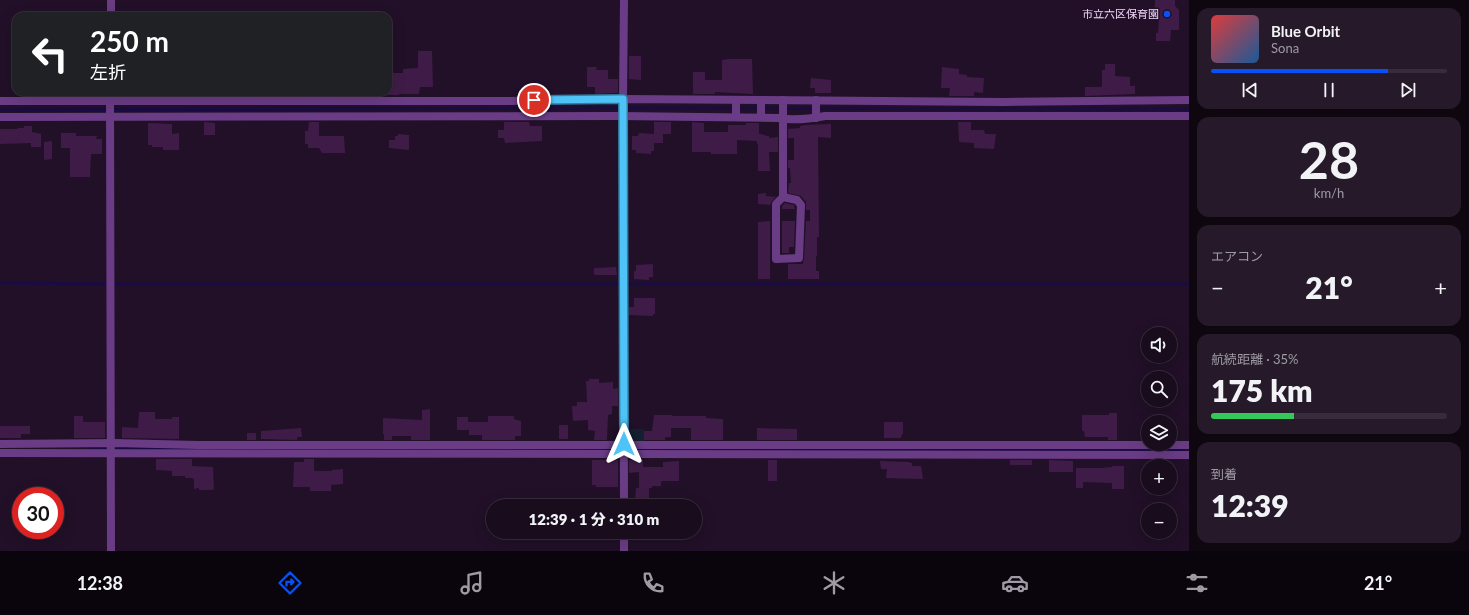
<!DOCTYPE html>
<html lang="ja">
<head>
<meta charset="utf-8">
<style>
  :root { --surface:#190c1d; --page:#261a2a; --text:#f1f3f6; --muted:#9f9ba4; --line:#372c3b; --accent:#0751fa }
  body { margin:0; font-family:Lato,"Noto Sans JP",sans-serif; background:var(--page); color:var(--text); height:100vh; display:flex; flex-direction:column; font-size:15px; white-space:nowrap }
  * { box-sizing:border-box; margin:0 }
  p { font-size:13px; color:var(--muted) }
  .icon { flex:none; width:22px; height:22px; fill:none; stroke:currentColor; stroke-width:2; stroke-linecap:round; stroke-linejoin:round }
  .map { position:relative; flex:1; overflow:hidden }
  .details { display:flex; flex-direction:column; gap:8px; padding:8px; background:#0e0710; width:280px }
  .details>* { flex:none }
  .hud { position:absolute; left:12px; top:12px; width:380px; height:84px; border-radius:12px; box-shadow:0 4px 16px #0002,0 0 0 1px var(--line); background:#202124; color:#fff; overflow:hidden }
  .fabs { position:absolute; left:1141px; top:327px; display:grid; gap:8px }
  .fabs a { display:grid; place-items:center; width:36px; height:36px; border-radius:50%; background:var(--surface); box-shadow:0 4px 16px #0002,0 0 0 1px var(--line); font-size:20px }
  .speed { position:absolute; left:12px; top:487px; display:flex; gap:8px; font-size:20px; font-weight:700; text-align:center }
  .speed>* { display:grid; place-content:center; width:52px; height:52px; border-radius:50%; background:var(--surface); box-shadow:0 4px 16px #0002,0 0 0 1px var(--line); line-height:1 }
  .speed .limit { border:6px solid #d22; background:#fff; color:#111 }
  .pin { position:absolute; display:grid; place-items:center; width:34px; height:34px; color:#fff; margin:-17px; border:2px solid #fff; border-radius:50%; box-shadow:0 1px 4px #0007 }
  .me { position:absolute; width:44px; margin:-22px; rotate:0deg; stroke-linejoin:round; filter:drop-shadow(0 0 3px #0008) }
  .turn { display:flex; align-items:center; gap:14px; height:84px; padding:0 12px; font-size:18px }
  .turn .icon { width:52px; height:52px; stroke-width:2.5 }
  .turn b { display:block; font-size:28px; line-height:34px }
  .big { font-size:30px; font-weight:800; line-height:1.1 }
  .details .widget { flex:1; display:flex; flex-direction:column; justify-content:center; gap:6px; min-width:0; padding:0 14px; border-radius:12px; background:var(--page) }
  .details .dial { align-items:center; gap:0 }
  .dial b { font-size:52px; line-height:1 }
  .song { display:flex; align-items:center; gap:12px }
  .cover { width:48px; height:48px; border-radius:6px; background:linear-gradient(135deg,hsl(0 70% 55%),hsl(210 70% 35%)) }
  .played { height:4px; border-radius:2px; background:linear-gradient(90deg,var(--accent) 75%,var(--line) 75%) }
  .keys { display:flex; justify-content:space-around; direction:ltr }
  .heat { display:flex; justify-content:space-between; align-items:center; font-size:22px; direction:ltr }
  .charge { height:6px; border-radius:3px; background:linear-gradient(90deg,#34c759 35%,var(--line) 0) }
  .trip { position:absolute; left:486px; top:499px; width:216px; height:40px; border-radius:20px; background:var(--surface); box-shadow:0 4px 16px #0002,0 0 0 1px var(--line); font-weight:800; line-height:40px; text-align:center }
  .menu { display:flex; height:64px; justify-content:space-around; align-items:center; background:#0a050c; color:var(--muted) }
  .menu .icon { width:28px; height:28px }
  .menu .selected { color:var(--accent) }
  .menu b { font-size:18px; color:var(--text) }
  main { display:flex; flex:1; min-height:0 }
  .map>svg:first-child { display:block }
  .green { fill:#132031 }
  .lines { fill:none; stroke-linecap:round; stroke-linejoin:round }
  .stream { stroke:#190b44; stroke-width:3 }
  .building { fill:#3f1c47 }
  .minor { stroke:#6a3c85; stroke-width:8 }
  .route-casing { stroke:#337fa1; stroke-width:10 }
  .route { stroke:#4fc3f7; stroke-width:7 }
  .poi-dot { fill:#0751fa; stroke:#211027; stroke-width:1.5 }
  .labels { text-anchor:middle; stroke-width:3; stroke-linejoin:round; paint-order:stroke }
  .poi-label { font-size:11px; fill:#f3d7fe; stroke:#211027; text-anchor:end }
</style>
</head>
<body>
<main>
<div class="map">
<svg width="1189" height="551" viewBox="0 0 1189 551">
  <rect width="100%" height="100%" fill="#211027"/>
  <path class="green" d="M627,429H644V441H628L626,439Z"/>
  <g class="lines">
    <g class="stream">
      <path d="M0,110L619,108L1189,109"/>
      <path d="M0,283L107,284"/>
      <path d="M115,284H620"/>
      <path d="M630,284H1189"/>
      <path d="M90,449H198"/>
      <path d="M232,449L1182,451"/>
    </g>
  </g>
  <g class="building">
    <path d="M1155,0H1175V6L1179,10V30H1171L1170,41H1156V33H1158L1159,18H1154Z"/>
    <path d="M418,51H432L433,87H420L419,94H399V95H388V73H403V69L418,68Z"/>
    <path d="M629,56H641V80L629,79Z"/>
    <path d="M728,59H752L753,94L715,92V94H693V72H705V80H722V60Z"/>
    <path d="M1105,64H1115V76L1130,77V86H1135V94L1085,96V87H1102V70H1105Z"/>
    <path d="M587,67H597L596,70H608V79H618V93L595,94V87H587Z"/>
    <path d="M942,67L959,69V74L967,75V77L984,78L983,93L974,92V96H949L950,88H941Z"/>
    <path d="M811,78L831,80V93H815V88H810Z"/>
    <path d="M204,122L215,123V135H204Z"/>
    <path d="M309,122H319V136H344L345,153H322L319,148H308V144H305V131H308Z"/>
    <path d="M504,122H529L530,126H542V141L505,143L504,138H498V130H504Z"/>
    <path d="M654,122H671V134H663V143H654V151H651V154L636,153V150H632V136H638L639,133L654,134Z"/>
    <path d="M692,122L704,123V132H728V125H746V123H759V134L765,135V136H769V138L778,137V152H769L770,171H758V144H757V141L737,140V154H711V152H692Z"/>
    <path d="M958,122H971V130H984L985,134H996L994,149L974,148V143L959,142Z"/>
    <path d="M148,123L172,124V134L179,133V150H163V147H152V145H148Z"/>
    <path d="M831,124V138L818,137L819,237H817V256H816V271H819V279H788V264H803L804,258L806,221H810V210H806V202L801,196L788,193L789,183H791L790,168H788V160H794V138H788V129L800,128V126L806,125Z"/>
    <path d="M24,126H32V132L41,134V147H31V143L0,144V129H17L18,128H24Z"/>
    <path d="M61,133H76V136H97L96,139H102V154H91L90,177H70V148H61Z"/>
    <path d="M398,134L409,135V150L389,148V140H395V136H398Z"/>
    <path d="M52,141V159L44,160V142Z"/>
    <path d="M766,193V196L776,197L772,201L770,205L758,204V194Z"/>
    <path d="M785,203L794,205L795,209H782V206Z"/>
    <path d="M770,221V279H758V222Z"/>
    <path d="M782,221H795L794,247H789V253H782Z"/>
    <path d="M653,264V277H649V280L634,279V271H636V265Z"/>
    <path d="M616,267L617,275H594V268Z"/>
    <path d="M634,298H655V314H653V316L629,315V307H634Z"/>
    <path d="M589,379H599V383L613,382V389L618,388V406H612V414L608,415L607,440H594L595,431L588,430V420L573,421L572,406H577V402H587L586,381H589Z"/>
    <path d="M430,409V440H411V436H392V440H384V434H383V418L422,420V410Z"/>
    <path d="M139,412H155V419H172V417H179V439L122,438V427L138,428Z"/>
    <path d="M1109,413H1117V440H1108V437H1085L1084,431H1082V415H1109Z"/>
    <path d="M654,415H672V416H706V418L723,419V440H691V428H671V437H665V440H644V431H652Z"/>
    <path d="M74,416H83V422H105V438H74Z"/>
    <path d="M488,416H514V419L521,421V436H515V440H482V435H469V430H457V417H468V422H488Z"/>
    <path d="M884,422H903V434H902L901,438H884Z"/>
    <rect x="559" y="425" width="9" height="14"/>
    <path d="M0,426H30V434H21V438H0Z"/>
    <path d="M301,428L302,437H297V440L261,439V431Z"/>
    <path d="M757,428L797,429V440H757Z"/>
    <rect x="247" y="433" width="9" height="7"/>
    <path d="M156,459H192V466L213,467L214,489L212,490H199V488L194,489V479L192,478H185V476H172V471L156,470Z"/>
    <path d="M304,459H314V471H332V470L343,469V484L331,485V491H310V487H293L294,462H304Z"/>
    <path d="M592,460H618V487H596V485H592Z"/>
    <path d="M629,460H643V467H663V462L679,461V481H662L661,482V486H652V488H649V500H635L636,488H639V472L629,473Z"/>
    <rect x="768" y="460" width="9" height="21"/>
    <rect x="1010" y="460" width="22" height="5"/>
    <path d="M1049,460L1073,461V472H1049Z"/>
    <path d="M880,461L910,462V463H912V466H921L923,479L886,478L887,469H881Z"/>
    <path d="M1112,466H1124V489H1112V483L1083,482V488H1076V468H1100L1112,467Z"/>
  </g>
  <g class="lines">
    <g class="minor">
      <path d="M624,0L623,99L624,506"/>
      <path d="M111,16V0"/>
      <path d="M110,92L111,551"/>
      <path d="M783,100V197L776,204V259L799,258L801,205L797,200L783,197"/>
      <path d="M0,101H505L623,99L1003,102L1189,100"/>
      <path d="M0,117L619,116L778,118C794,121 809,119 825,116H1189"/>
      <path d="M736,117V100"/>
      <path d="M761,117V100"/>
      <path d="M816,118V100"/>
      <path d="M0,444L115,443L198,445H1189"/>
      <path d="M0,453L1189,455"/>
      <path d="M624,551V532"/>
    </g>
  </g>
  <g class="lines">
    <g class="route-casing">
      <path id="route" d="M534,100L623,99L624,444"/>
    </g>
    <use href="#route" class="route"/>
  </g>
  <circle class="poi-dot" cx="1167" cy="14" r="4"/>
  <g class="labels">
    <g class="poi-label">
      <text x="1159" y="18">市立六区保育園</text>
    </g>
  </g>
</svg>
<div class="fabs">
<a><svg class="icon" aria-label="sound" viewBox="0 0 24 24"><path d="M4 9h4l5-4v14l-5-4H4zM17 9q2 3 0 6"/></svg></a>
<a><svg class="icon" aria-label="search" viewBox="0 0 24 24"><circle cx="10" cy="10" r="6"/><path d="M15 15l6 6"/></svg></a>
<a><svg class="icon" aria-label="layers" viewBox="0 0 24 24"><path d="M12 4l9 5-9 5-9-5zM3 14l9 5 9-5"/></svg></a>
<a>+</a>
<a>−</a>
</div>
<div class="speed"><div class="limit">30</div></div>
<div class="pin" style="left:534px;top:100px;background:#d93025"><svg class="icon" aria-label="arrive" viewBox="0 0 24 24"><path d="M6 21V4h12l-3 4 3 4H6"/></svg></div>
<svg class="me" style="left:624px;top:444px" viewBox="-20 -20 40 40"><path d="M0-17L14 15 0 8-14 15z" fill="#4fc3f7" stroke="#fff" stroke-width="4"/></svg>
<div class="trip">12:39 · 1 分 · 310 m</div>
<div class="hud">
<div class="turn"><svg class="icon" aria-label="left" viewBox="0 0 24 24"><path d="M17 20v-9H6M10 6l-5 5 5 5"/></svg><div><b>250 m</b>左折</div></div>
</div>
</div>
<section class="details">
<div class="widget">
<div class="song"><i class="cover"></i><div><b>Blue Orbit</b><p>Sona</p></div></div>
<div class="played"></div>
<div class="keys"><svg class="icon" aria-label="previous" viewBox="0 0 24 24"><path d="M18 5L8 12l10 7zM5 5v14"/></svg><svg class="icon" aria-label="pause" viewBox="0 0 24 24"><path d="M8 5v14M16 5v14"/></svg><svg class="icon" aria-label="next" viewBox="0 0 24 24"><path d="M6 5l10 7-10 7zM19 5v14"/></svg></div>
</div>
<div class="widget dial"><b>28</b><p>km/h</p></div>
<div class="widget"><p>エアコン</p>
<div class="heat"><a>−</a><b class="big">21°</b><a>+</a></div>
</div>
<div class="widget"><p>航続距離 · 35%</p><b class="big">175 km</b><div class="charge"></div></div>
<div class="widget"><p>到着</p><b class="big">12:39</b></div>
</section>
</main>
<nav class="menu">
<b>12:38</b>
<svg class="icon selected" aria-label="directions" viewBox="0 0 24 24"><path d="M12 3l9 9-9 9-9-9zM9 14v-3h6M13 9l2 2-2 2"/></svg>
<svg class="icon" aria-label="music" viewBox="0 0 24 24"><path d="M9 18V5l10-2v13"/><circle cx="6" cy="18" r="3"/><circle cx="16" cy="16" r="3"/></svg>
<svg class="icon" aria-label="phone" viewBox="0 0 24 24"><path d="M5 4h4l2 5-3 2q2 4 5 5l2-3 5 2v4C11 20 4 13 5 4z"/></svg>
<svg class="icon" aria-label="climate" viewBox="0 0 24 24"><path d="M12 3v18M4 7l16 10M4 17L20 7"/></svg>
<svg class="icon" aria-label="car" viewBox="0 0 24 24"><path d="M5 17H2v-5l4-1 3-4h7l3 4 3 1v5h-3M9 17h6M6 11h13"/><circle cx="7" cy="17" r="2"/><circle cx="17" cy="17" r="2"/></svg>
<svg class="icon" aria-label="filters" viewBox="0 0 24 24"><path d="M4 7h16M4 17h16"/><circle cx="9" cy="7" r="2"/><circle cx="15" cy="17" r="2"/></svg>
<b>21°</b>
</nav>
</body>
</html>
